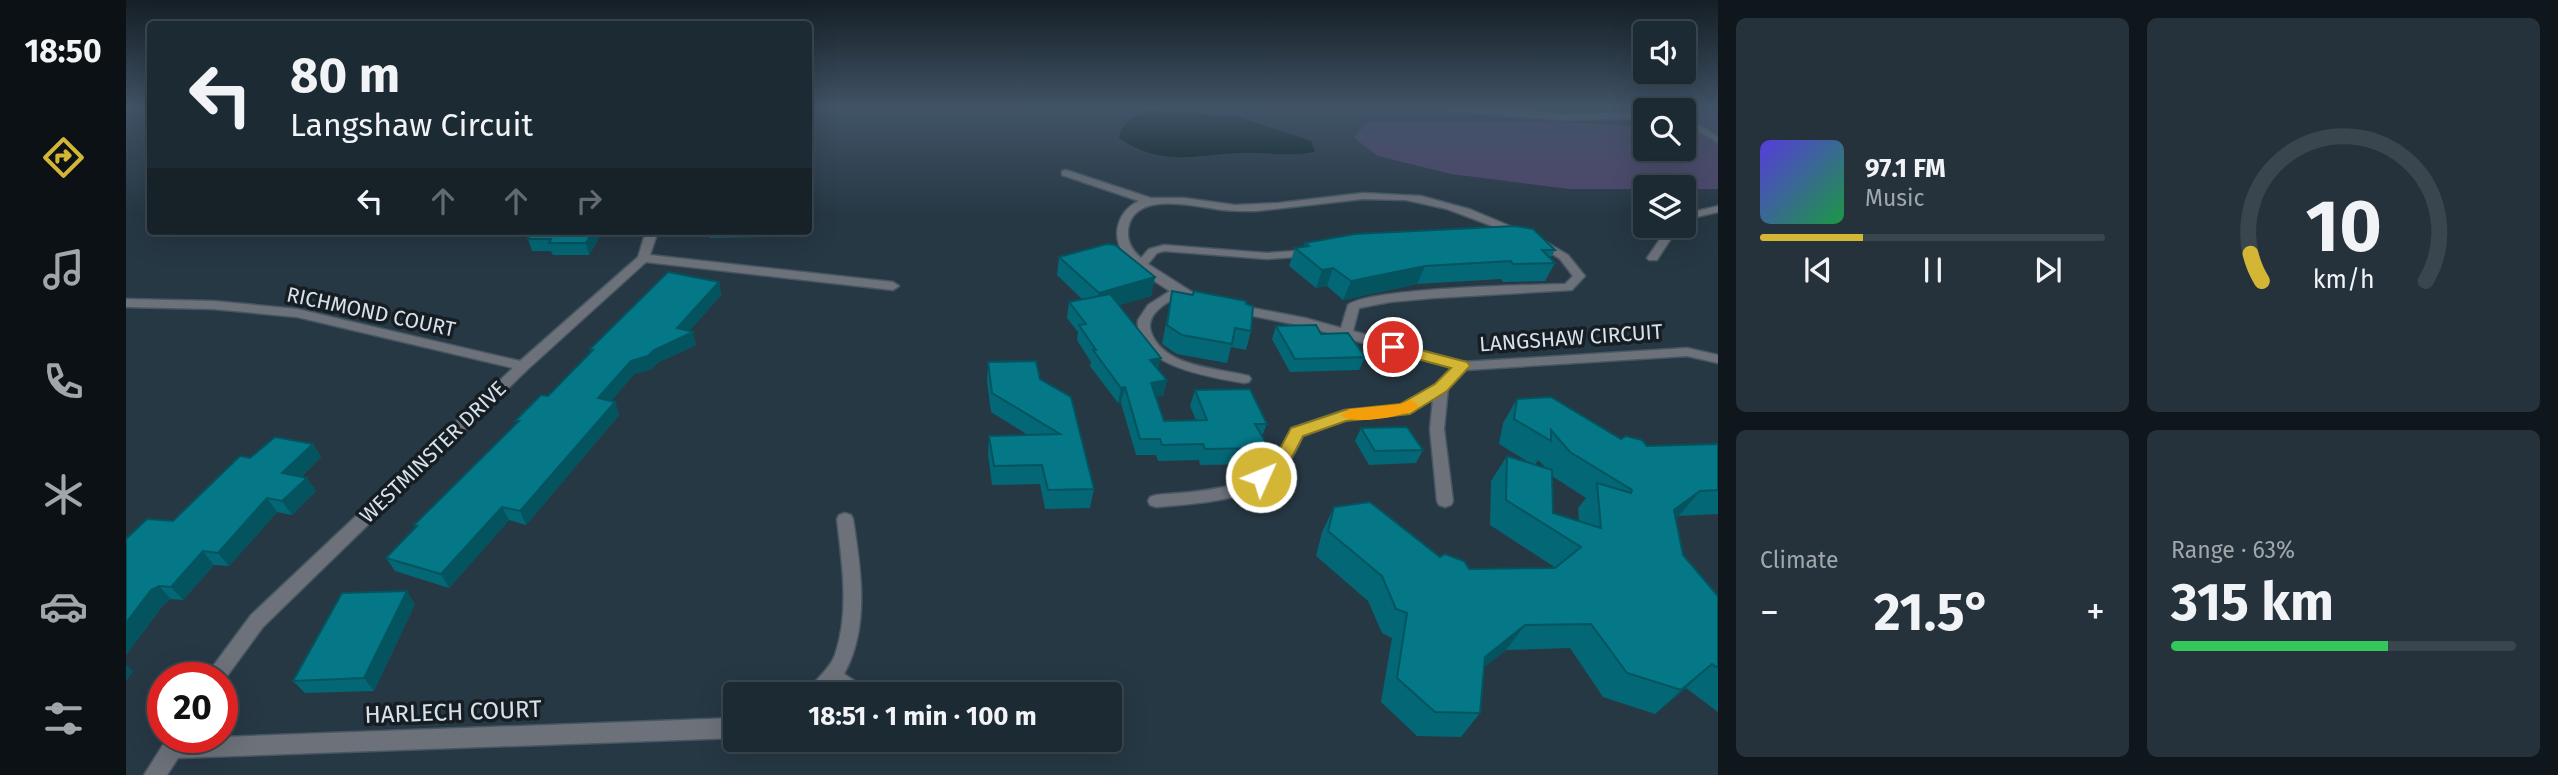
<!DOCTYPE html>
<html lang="en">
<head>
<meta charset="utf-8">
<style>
  :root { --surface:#1c2a33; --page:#25323b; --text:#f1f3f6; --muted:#a0a7ac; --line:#3a464e; --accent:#d3b635 }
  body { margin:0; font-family:"Fira Sans",sans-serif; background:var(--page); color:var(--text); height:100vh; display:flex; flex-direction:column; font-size:26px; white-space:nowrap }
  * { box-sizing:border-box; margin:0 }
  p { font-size:23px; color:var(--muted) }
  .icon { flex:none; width:38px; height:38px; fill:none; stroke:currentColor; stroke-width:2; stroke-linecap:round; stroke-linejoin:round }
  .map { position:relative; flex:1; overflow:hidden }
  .panel { display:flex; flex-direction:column; gap:18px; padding:18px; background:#0f171c; width:840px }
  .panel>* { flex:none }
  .top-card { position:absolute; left:21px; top:21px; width:665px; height:214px; border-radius:7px; box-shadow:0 7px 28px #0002,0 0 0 2px var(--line); background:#1c2a33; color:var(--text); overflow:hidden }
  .controls { position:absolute; left:1507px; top:21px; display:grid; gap:14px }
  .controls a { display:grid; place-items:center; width:63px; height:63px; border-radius:7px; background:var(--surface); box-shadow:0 7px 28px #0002,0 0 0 2px var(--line); font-size:35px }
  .speed { position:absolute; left:21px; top:662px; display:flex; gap:14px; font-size:35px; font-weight:700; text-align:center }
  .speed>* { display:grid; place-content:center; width:91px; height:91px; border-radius:50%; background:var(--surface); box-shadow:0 7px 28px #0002,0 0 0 2px var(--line); line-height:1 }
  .speed .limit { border:10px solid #d22; background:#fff; color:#111 }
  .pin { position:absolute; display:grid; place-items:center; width:60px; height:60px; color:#fff; margin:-30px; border:4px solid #fff; border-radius:50%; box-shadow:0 2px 7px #0007 }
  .me { position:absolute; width:77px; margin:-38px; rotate:46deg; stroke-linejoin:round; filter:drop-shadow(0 0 5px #0008) }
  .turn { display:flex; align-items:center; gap:24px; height:147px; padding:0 28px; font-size:32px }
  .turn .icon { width:91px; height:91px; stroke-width:2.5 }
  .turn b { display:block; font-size:49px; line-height:60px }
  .lanes { display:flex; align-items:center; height:66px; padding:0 28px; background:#0003; justify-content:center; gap:35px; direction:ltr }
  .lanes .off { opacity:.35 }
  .big { font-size:52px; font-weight:700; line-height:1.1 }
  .panel .card { flex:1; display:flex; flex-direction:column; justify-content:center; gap:10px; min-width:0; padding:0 24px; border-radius:10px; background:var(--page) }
  .panel .dial { align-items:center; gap:0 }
  .dial svg { height:182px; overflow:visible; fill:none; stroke:var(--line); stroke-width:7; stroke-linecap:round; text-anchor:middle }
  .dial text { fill:var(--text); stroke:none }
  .song { display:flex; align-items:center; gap:21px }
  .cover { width:84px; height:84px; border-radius:10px; background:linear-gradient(135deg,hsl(250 70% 55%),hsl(140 70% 35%)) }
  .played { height:7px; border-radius:4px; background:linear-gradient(90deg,var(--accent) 30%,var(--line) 30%) }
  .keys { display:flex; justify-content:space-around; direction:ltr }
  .heat { display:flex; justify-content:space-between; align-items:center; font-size:38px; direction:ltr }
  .charge { height:10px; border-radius:5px; background:linear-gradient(90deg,#34c759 63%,var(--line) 0) }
  .panel .tiles { flex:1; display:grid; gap:18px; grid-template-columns:repeat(2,1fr) }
  .trip { position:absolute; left:597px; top:682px; width:399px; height:70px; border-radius:7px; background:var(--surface); box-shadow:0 7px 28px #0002,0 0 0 2px var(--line); font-weight:700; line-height:70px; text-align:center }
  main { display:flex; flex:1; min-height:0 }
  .menu { display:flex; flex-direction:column; width:126px; justify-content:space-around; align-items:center; background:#0b1114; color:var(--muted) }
  .menu .icon { width:49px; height:49px }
  .menu .active { color:var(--accent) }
  .menu b { font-size:32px; color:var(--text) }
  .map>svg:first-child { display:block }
  .green { fill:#50456d }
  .water { fill:#021e1a }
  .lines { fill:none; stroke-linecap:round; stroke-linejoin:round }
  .service-casing { stroke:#465662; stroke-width:3 }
  .minor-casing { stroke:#465662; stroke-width:3 }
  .service { fill:#6d7179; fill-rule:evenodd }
  .minor { fill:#6d7179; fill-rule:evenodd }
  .wall { fill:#046775; fill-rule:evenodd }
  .shaded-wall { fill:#04545f }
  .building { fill:#057888; stroke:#04545f; stroke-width:2 }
  .route { fill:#d3b635; stroke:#897622; stroke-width:2 }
  .slow { fill:#f59e0b }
  .labels { text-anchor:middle; stroke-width:7; stroke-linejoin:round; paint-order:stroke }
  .street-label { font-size:21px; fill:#d6e1e9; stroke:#161e24 }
  .near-street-label { font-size:24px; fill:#d6e1e9; stroke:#161e24 }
</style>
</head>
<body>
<main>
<nav class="menu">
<b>18:50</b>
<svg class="icon active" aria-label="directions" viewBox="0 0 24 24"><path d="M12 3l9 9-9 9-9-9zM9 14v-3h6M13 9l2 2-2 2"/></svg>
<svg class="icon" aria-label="music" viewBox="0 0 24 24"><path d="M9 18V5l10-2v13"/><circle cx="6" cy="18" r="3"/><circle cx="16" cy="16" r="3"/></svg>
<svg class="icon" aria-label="phone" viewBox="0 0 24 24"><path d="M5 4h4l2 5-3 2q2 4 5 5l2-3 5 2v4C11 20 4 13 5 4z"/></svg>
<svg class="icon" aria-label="climate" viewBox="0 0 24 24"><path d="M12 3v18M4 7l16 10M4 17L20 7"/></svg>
<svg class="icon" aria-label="car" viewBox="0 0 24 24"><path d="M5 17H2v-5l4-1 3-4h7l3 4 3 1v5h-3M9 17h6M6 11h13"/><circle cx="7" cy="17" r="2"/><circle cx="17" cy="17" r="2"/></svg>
<svg class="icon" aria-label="filters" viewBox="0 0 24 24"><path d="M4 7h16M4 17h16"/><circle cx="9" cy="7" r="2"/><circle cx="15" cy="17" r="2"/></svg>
</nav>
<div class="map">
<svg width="1592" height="775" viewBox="0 0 1592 775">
  <rect width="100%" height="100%" fill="#263844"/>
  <path class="green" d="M1592,108V189H1443L1325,174L1252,156L1228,138L1242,121H1412L1519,126V149H1558V113Z"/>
  <path class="water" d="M1022,111L1110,116L1185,141L1189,152C1163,157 1138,152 1113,153C1067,155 1035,167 993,138C997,121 1006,117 1022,111Z"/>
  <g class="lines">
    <g class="service-casing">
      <g id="service">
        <path d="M1317,107H1351L1435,114L1519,112V118L1435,120L1321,110Z"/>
        <path d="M940,170L1025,198H1058L1109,205L1152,203L1237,193L1295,196L1343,209L1403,234L1401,236H1393L1321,209L1280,200L1237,199L1130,211C1119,211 1108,211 1097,210C1070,207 1007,189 1002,230C1001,242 1006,250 1015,258L1023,249L1038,245L1141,253L1183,250L1189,253L1183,256L1141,259L1038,251L1031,253L1022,264L1077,299L1071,303L1053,296C1040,303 1019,314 1025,332C1038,368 1093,368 1123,376L1125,379L1123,382L1118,383C1086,377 1007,367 1012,320L1022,305L1044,291C1022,277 985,257 992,226C995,214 1002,206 1013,201L936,175V171Z"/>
        <path d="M1592,206V212L1558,220V214Z"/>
        <path d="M1543,226H1553L1531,260H1523L1521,258Z"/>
        <path d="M1415,239L1442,255L1459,276L1446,290L1308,298L1264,302L1233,308L1227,331L1336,362L1561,348L1592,355V363L1561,356L1340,370L1322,388L1318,429L1327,501L1325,505L1319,507L1313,505L1311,501L1304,429L1307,399L1283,413L1220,420L1177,436C1172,445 1168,456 1161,465C1131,502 1074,503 1030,507L1024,505L1022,501L1024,497L1030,495C1071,491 1120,492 1150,458C1157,450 1160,438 1166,428L1219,410L1275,405L1310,384L1326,368L1177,326L1107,312L1105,309L1107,306L1111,305L1179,318L1215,328L1222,305C1244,288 1402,285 1439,284L1447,276L1434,259L1411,244V240Z"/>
      </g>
    </g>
    <g class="minor-casing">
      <g id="minor">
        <path d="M1533,107H1544L1547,110H1537Z"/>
        <path d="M1558,116L1592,136V143L1558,123Z"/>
        <path d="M520,231H532L524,255L767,282L773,286L767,290L520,262L402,369L137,627L96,683V677H79L125,615L387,368L171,317L87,309L0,307V299L87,301L171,309L394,361L512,257Z"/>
        <path d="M719,513L725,515L727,519C735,570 744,627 718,674L741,689L744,695H717L708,689L703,695H680C687,680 703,671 709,655C724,612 716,563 711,519L713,515Z"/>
        <path d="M609,718V738L52,758L41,775H18L42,737H96Z"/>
      </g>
    </g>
    <use href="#service" class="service"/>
    <use href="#minor" class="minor"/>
  </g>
  <g class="wall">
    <path d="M477,231L463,255H427L425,251H406L402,239Z"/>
    <path d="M582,231H638L636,237L584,238Z"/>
    <path d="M1179,243L1429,250L1424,259L1429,263L1419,281L1377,282L1375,279L1291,284L1217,300L1201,286L1190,288L1163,266L1169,248L1178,246Z"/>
    <path d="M933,257L1029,277L1025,296L993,305L1032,369L1041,380L1037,396L1030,397L1038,421L1070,420L1064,406L1069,390L1141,424L1136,436L1143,448L1137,464L1074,465L1073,460L1032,461L1030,455H1010L995,403H992L964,366L965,362L951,340L952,332L941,318L943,302L957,300L931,275Z"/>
    <path d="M593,282L595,295L563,331L570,345L531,363L526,369L508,374L485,401L489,402L493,415L400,525L383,520L323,588L269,571L260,558L290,528L288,525L391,423L389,421L422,396L465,352L464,349Z"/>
    <path d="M1046,291L1120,304L1125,331L1120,350L1105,347L1101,363L1051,354L1036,344Z"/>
    <path d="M1150,326L1239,357L1233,370L1164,372L1146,339Z"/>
    <path d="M862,362L914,379L968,489L964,508L919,509L914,484L866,485L862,455L863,436L902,435L865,412L861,381Z"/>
    <path d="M1391,399L1495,439L1521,446L1592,444V514L1553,516L1550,518L1557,555L1592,596V712L1560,688L1529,714L1477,697L1444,648L1380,650L1358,667L1354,713L1335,737L1291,736L1255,702L1266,638L1256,633L1242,601L1190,556L1196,532L1208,507L1314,557L1343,569L1430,568L1364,525L1365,481L1381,456L1404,463L1373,444L1377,423ZM1412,460L1419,467L1409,465ZM1426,476L1460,498L1452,508L1453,521L1427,513Z"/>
    <path d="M1235,428L1297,450L1290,463L1243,465L1229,441Z"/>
    <path d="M187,444L195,457L175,477L181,478L190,491L166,515L151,512L103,566L88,565L57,600L45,599L38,604L0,655L47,521Z"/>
    <path d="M289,604L248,691L179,693L167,681Z"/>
  </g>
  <g class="shaded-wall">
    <path d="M467,231H477L463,255L460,243Z"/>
    <path d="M1299,266L1291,284L1217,300L1225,281Z"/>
    <path d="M1207,268L1201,286L1190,288L1196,270Z"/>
    <path d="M1029,277L1025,296L970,312L973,293Z"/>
    <path d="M593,282L595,295L559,335L567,332L570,345L531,363L526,369L508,374L477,411L472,398L505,361L528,350L551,328Z"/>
    <path d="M1035,358L1031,373L1024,360Z"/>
    <path d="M1041,380L1037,396L1022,399L1025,383Z"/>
    <path d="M999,387L995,403H992L995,388Z"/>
    <path d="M489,402L493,415L400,525L394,511Z"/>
    <path d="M187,444L195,457L165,486L156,473Z"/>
    <path d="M181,478L190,491L166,515L156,501Z"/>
    <path d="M1574,491L1553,516L1527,535L1548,510Z"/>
    <path d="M141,498L151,512L103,566L92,553Z"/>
    <path d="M376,507L383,520L323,588L315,574Z"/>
    <path d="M77,551L88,565L57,600L45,587Z"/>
    <path d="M33,586L45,599L38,604L0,655V623L25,590Z"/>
    <path d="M281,591L289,604L248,691L238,678Z"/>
    <path d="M1399,625L1380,650L1340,681L1359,657Z"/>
    <path d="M1586,664L1560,688L1529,714L1555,690Z"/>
    <path d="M0,665L7,671L0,681Z"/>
  </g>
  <g class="building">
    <path d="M1389,226L1407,229L1429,250H1416L1429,263L1387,264L1385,261L1299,266L1225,281L1207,268L1196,270L1169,248L1183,246L1179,243L1229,234Z"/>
    <path d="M407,231H467L460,243H423L425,239H402Z"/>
    <path d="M981,244L989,245L1029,277L973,293L933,257Z"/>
    <path d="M542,272L593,282L551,328L567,332L528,350L522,356L505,361L472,398L489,402L394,511L376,507L315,574L260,558L291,526L288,525L393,421H389L415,395L422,396L467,350L464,349Z"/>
    <path d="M1046,291L1067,295L1068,291L1120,301V304L1127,306L1125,331L1109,328L1106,344L1056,335L1041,325Z"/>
    <path d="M984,294L1035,358L1024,360L1041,380L1025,383L1038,421L1081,420L1069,390L1124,389L1141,424H1129L1143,448L1079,449L1077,444L1036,445L1034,439H1014L999,387L995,388L967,350H970L953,325L960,324L943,302Z"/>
    <path d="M1190,325L1195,334L1222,333L1239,357L1169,359L1150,326Z"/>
    <path d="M910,361L914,379L945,397L968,489L922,490L916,465L868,466L863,436L934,434L866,393L862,362Z"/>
    <path d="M1425,397L1495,439L1500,436L1516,440L1521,446L1592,444V490L1574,491L1548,510L1557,555L1592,596V668L1586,664L1555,690L1501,673L1465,624L1399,625L1359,657L1354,713L1309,712L1271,678L1281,613L1270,609L1256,576L1202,531L1208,507L1244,502L1314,557L1319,554L1338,561L1343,569L1429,568L1455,547L1380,500L1381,456L1426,470L1427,513L1475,528L1471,483L1505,493L1506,490L1444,452L1425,430V441L1388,419L1391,399Z"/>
    <path d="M1281,427L1297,450L1249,451L1235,428Z"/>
    <path d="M149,437L187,444L156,473L181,478L156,501L141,498L92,553L77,551L45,587L33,586L25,590L0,623V539L21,519L47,521L114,456L124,458Z"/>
    <path d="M281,591L238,678L167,681L216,593Z"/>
  </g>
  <linearGradient id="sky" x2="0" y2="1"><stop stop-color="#151f25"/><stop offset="0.5" stop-color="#415367"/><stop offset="1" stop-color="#415367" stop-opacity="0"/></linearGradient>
  <rect width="1592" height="215" fill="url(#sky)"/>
  <path class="route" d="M1267,343L1341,362L1344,366L1321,391L1284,414L1220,421L1177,436C1168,453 1153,489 1129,482L1126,477L1149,458L1165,428L1219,410L1274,404L1309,384L1325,368L1262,351L1259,347L1262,344Z"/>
  <path class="slow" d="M1285,400L1293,406C1284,417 1224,426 1215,415L1223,409L1274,404Z"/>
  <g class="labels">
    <g class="street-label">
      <text transform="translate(245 312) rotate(12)" y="7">RICHMOND COURT</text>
      <text transform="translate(1445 338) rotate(-4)" y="7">LANGSHAW CIRCUIT</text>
      <text transform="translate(307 452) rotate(-44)" y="7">WESTMINSTER DRIVE</text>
    </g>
    <g class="near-street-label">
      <text transform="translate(327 712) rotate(-2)" y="8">HARLECH COURT</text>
    </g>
  </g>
</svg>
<div class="controls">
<a><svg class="icon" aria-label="sound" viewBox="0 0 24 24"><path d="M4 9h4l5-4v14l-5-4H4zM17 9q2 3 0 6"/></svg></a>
<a><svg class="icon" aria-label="search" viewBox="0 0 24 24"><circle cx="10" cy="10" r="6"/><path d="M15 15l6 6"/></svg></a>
<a><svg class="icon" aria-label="layers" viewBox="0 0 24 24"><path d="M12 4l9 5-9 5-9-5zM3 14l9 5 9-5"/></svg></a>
</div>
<div class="speed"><div class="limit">20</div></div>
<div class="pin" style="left:1267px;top:347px;background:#d93025"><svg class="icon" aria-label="arrive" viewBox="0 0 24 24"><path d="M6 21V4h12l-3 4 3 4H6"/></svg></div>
<svg class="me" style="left:1135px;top:477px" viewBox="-20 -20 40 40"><circle r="17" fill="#d3b635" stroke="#fff" stroke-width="3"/><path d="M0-11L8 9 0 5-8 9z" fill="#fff"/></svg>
<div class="trip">18:51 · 1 min · 100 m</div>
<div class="top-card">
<div class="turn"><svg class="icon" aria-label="left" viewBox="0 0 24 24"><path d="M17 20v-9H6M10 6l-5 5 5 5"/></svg><div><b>80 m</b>Langshaw Circuit</div></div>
<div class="lanes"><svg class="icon" aria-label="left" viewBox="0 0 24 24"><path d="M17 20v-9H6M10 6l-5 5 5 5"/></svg><svg class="icon off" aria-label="ahead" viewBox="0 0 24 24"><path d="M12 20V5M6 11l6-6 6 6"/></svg><svg class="icon off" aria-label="ahead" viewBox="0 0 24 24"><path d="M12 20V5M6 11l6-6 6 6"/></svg><svg class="icon off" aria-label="right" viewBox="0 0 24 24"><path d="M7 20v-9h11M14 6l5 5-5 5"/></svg></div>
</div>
</div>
<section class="panel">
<div class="tiles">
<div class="card">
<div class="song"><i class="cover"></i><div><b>97.1 FM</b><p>Music</p></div></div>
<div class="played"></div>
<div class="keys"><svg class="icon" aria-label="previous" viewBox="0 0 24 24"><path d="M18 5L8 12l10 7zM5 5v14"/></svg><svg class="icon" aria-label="pause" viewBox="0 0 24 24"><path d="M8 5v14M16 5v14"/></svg><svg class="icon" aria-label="next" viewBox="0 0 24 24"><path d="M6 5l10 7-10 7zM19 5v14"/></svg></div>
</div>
<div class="card dial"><svg viewBox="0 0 100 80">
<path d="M14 69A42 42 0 1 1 86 69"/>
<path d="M14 69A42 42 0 0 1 9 57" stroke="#d3b635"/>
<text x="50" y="56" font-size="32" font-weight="700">10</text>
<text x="50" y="72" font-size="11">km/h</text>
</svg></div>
<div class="card"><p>Climate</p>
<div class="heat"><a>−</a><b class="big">21.5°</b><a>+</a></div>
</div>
<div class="card"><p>Range · 63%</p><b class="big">315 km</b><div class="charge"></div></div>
</div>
</section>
</main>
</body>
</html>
